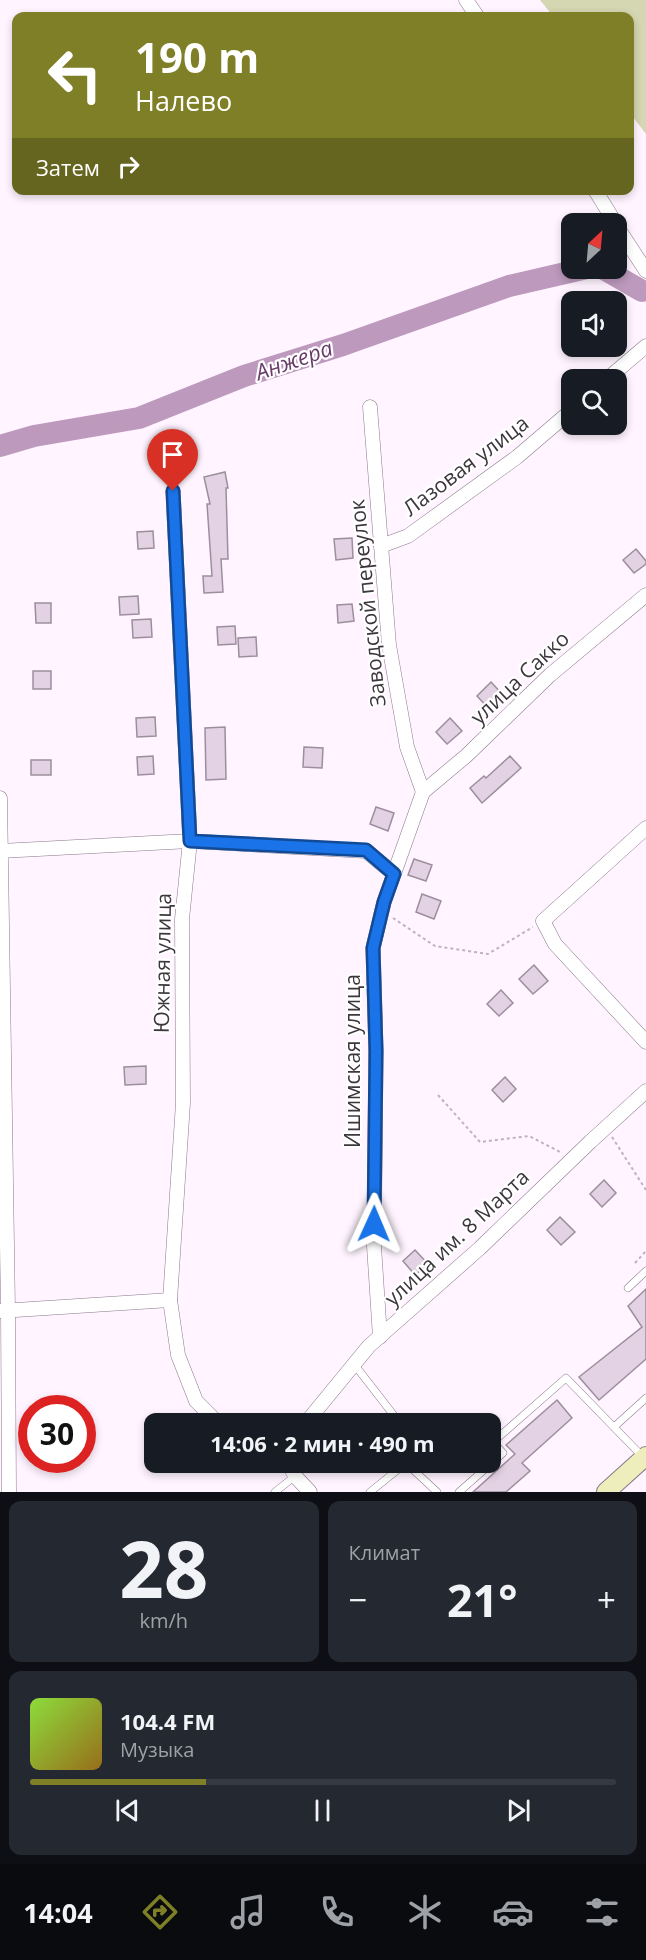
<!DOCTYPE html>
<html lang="ru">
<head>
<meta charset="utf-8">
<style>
  :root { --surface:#171b24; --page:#242831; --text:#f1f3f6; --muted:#9ea1a6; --line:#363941; --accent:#7f7f27 }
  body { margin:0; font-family:"Open Sans",sans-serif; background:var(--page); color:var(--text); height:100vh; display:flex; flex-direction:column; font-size:22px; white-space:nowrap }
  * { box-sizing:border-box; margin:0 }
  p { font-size:20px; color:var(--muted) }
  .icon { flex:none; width:33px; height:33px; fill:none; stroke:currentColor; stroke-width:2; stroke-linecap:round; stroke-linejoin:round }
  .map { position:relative; height:1492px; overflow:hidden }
  .drawer { display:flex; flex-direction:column; gap:9px; padding:9px; background:#0d0f14; flex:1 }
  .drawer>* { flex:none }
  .guide { position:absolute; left:12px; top:12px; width:622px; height:183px; border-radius:12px; box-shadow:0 3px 9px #0003; background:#7f7f27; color:#fff; overflow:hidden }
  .needle { width:39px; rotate:26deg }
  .tools { position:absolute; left:561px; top:213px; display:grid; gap:12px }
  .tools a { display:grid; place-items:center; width:66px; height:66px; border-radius:12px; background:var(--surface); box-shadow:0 3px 9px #0003; font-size:30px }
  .speed { position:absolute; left:18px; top:1395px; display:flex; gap:12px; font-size:30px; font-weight:700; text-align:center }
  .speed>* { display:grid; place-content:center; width:78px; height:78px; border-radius:50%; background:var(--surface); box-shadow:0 3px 9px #0003; line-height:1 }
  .speed .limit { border:9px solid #d22; background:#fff; color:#111 }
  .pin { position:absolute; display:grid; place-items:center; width:51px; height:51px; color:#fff; margin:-62px -26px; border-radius:50% 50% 50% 0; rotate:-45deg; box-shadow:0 0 6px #0007 }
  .pin .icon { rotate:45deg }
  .me { position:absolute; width:66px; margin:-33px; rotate:1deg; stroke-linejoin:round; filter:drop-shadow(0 0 4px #0008) }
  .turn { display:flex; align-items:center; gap:21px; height:126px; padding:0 24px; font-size:27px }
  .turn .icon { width:78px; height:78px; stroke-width:2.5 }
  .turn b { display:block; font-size:42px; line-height:51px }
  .then { display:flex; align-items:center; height:57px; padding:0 24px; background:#0003; gap:12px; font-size:22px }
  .big { font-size:45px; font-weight:700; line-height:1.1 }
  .drawer .tile { flex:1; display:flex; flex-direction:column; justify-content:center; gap:9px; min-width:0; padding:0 21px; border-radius:12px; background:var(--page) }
  .drawer .dial { align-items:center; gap:0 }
  .dial b { font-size:78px; line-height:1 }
  .song { display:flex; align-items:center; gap:18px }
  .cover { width:72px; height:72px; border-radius:9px; background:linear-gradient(135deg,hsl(90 70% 55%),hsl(40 70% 35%)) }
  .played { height:6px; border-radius:3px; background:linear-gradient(90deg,var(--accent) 30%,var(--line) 30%) }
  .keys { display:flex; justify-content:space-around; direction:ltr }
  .heat { display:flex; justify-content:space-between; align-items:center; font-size:33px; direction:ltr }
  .drawer .tiles { flex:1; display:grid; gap:9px; grid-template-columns:1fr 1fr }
  .tile:last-child { grid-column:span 2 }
  .trip { position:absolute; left:144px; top:1413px; width:357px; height:60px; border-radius:12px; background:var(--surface); box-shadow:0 3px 9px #0003; font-weight:700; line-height:60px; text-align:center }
  .tabs { display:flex; height:96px; justify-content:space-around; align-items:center; background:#090b0e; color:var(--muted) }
  .tabs .icon { width:42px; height:42px }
  .tabs .selected { color:var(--accent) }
  .tabs b { font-size:27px; color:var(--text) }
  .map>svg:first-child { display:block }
  .green { fill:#d5d6b2 }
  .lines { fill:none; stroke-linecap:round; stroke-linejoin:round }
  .river { stroke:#bd9abd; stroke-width:22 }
  .building { fill:#e3d2e3; stroke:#9d8e9d; stroke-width:1.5 }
  .lane-casing { stroke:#887988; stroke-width:8 }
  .street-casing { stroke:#887988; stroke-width:15 }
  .secondary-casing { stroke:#887988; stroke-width:20 }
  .path { stroke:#bdb3bd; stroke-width:2; stroke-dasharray:3 3; stroke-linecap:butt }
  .lane { stroke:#fff; stroke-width:7 }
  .street { stroke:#fff; stroke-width:14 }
  .secondary { stroke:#eeeebc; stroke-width:18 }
  .route-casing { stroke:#114b97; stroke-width:15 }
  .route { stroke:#1a73e8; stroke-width:10 }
  .labels { text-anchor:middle; stroke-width:4.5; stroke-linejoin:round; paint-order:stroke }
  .street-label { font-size:21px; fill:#3d373d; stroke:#fff }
  .water-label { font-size:22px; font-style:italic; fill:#6a3c6b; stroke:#fff }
</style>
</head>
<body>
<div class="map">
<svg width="646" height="1492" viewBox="0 0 646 1492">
  <rect width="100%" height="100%" fill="#fff4ff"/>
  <path class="green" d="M540,0H646V134L630,113V16H553Z"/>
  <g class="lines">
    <g class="river">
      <path d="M602,268L642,291"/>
      <path d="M0,446L34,436L139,418L244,376L343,345L509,286L587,268"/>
    </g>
  </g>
  <g class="building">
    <path d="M225,472L228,488H226L228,559H221L223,592L204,593L203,576H212L207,504H210L204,477Z"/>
    <path d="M153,531L154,548L138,549L137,532Z"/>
    <path d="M352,538L353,558L336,560L334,539Z"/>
    <path d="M636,549L646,561V564L634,573L623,560Z"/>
    <path d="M138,596L139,614L120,615L119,597Z"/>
    <path d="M35,603H51V623H36Z"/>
    <path d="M352,604L354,621L338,623L337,605Z"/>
    <path d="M151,619L152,637L133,638L132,620Z"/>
    <path d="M235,626L236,644L218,645L217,627Z"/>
    <path d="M256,637L257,656L239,657L238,638Z"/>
    <rect x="33" y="671" width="18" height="18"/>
    <path d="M491,682L504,696L490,710L477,696Z"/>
    <path d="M155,717L156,736L137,737L136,718Z"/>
    <path d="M450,718L462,731L447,744L436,732Z"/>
    <path d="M225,727L226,779L206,780L205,728Z"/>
    <path d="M304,747L323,748L322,768L303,767Z"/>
    <path d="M153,756L154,774L138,775L137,757Z"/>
    <path d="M510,756L521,768L482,803L470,788L484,776L486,778Z"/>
    <rect x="31" y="760" width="20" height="15"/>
    <path d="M376,807L394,813L388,831L370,824Z"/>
    <path d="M414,859L432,865L426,881L408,875Z"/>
    <path d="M422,894L441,901L434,919L416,912Z"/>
    <path d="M534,965L548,981L533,994L519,979Z"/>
    <path d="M501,990L513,1003L499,1016L487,1004Z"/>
    <path d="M146,1066V1084L125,1085L124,1067Z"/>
    <path d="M505,1077L516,1089L503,1102L492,1090Z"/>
    <path d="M604,1180L616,1193L602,1207L590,1194Z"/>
    <path d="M560,1217L575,1232L561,1245L547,1230Z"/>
    <path d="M415,1250L428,1264L415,1275L403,1261Z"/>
    <path d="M646,1289V1359L599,1400L579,1377L642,1327L628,1306Z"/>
    <path d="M557,1400L572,1418L522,1463L530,1471L506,1492H473L515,1454L506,1445Z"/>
  </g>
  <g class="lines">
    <g class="lane-casing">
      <g id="lane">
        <path d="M628,1288L646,1271"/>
        <path d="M354,1364L399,1422"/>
        <path d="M614,1427L646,1398"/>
        <path d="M275,1492L295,1476"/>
        <path d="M370,1492L406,1463L437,1492"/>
        <path d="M459,1492L503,1453L493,1442L566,1378L642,1456"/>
      </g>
    </g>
    <g class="street-casing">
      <g id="street">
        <path d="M466,0L477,16"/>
        <path d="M595,190L616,224"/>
        <path d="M616,225L646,271"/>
        <path d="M606,380L646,346"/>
        <path d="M370,407L389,645L407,747L423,792"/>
        <path d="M173,491L190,841L182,919L183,1103L170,1300L178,1355L196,1401L219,1424"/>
        <path d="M381,546L408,536L517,457L572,410"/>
        <path d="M423,792L466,756L550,675L646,595"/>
        <path d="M0,798L8,1310L9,1492"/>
        <path d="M646,828L543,921L555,944L646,1042"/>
        <path d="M0,851L190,841L366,851L394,874"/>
        <path d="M0,1311L170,1300"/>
        <path d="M380,1337L374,1246L376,1051L373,948L384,902L423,792"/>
        <path d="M305,1424L369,1346L480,1248L590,1142L646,1091"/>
        <path d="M288,1462L295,1476L310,1492"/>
      </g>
    </g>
    <g class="secondary-casing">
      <path id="secondary" d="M606,1492L646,1456"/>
    </g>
    <g class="path">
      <path d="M393,918L435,946L488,954L533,927"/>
      <path d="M438,1095L480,1142L529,1136L562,1153"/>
      <path d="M612,1137L646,1190"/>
      <path d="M635,1263L646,1251"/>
    </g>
    <use href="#lane" class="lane"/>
    <use href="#street" class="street"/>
    <use href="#secondary" class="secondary"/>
  </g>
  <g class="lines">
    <g class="route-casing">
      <path id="route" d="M173,491L190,841L366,850L394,874L384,902L373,948L376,1051L374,1224"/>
    </g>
    <use href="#route" class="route"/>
  </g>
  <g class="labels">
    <g class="street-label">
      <text transform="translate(466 466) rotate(-37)" y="7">Лазовая улица</text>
      <text transform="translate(368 603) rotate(-96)" y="7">Заводской переулок</text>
      <text transform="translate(520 678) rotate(-43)" y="7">улица Сакко</text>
      <text transform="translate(163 963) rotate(-89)" y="7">Южная улица</text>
      <text transform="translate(353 1061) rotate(-90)" y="7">Ишимская улица</text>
      <text transform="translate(457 1238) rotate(-43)" y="7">улица им. 8 Марта</text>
    </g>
    <g class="water-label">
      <text transform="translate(294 360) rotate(-19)" y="8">Анжера</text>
    </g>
  </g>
</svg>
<div class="tools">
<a><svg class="needle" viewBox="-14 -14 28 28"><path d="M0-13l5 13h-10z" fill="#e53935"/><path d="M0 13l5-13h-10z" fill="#9ea1a6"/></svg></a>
<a><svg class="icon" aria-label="sound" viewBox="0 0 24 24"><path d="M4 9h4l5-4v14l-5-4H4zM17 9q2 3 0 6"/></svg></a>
<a><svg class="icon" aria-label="search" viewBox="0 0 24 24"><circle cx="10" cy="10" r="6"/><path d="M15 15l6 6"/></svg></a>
</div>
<div class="speed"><div class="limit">30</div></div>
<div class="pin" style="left:173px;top:491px;background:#d93025"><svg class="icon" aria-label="arrive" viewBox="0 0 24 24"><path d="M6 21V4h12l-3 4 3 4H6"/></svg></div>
<svg class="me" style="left:374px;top:1224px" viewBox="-20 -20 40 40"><path d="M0-17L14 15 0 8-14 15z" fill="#1a73e8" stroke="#fff" stroke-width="4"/></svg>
<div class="trip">14:06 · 2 мин · 490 m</div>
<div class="guide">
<div class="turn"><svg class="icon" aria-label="left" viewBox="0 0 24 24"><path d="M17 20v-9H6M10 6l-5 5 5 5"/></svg><div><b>190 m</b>Налево</div></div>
<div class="then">Затем<svg class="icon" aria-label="right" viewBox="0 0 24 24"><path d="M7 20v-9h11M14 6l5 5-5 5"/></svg></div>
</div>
</div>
<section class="drawer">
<div class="tiles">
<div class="tile dial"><b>28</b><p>km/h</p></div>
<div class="tile"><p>Климат</p>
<div class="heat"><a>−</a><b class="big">21°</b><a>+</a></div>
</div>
<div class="tile">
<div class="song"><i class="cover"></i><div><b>104.4 FM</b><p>Музыка</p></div></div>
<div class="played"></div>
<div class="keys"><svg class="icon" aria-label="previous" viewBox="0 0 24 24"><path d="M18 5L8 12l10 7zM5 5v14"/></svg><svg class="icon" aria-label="pause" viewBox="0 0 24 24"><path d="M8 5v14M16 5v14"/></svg><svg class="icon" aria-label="next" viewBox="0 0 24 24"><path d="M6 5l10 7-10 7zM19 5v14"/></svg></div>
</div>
</div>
</section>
<nav class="tabs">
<b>14:04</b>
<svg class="icon selected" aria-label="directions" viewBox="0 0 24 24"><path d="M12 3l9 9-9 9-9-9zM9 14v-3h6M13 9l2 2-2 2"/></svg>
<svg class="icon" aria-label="music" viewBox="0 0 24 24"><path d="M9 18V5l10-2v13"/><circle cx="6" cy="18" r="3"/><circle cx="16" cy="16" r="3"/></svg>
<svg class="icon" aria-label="phone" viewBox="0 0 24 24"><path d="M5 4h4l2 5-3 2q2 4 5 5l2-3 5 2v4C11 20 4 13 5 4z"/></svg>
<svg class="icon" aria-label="climate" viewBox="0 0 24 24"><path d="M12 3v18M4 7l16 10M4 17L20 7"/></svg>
<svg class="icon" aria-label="car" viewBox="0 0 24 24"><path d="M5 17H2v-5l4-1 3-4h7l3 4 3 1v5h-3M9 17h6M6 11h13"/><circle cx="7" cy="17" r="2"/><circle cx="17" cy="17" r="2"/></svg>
<svg class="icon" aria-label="filters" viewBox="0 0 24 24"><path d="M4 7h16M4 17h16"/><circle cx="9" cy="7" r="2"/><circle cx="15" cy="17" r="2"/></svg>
</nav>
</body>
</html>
